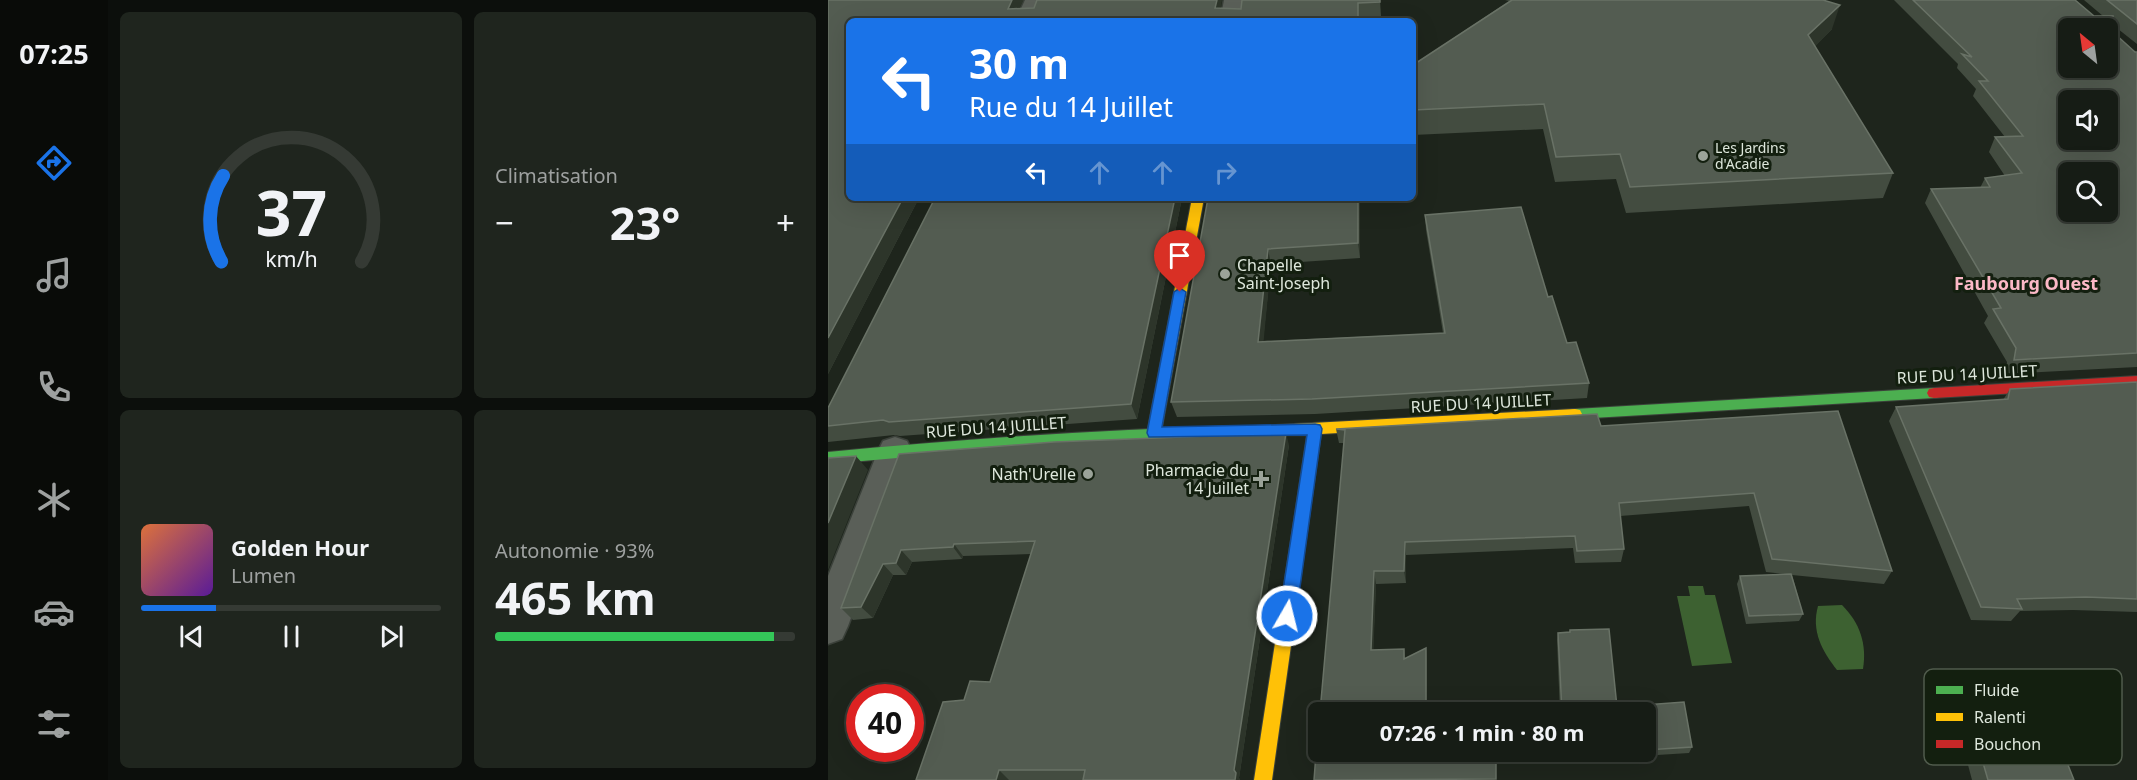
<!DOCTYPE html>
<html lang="fr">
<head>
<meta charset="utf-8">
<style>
  :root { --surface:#161c15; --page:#1f251e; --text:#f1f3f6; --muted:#9ea1a0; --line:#353a34; --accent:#1a73e8 }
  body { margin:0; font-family:"Noto Sans",sans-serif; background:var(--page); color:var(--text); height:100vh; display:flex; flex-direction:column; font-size:22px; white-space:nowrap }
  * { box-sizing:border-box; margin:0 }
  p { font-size:20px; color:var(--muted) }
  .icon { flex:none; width:33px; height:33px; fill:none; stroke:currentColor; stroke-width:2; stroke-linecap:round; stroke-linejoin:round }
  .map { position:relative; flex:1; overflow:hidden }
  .panel { display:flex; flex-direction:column; gap:12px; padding:12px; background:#0c0f0c; width:720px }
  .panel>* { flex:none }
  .hud { position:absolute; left:18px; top:18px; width:570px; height:183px; border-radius:9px; box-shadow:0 6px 24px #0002,0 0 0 2px var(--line); background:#1a73e8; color:#fff; overflow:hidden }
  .needle { width:39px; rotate:331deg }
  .tools { position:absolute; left:1230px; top:18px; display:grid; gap:12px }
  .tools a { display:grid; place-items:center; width:60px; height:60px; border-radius:9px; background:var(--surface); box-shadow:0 6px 24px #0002,0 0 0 2px var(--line); font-size:30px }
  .speed { position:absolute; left:18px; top:684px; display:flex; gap:12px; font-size:30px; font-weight:700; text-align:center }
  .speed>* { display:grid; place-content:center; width:78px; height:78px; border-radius:50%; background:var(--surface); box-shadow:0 6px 24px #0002,0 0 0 2px var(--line); line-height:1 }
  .speed .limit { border:9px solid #d22; background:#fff; color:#111 }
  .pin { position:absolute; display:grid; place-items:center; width:51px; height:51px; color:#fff; margin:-62px -26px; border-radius:50% 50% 50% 0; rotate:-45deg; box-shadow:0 0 6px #0007 }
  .pin .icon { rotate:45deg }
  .me { position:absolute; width:66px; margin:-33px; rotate:8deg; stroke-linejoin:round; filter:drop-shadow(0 0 4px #0008) }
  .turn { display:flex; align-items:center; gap:21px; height:126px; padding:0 24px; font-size:27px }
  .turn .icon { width:78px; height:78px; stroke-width:2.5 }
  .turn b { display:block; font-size:42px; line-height:51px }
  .lanes { display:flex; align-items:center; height:57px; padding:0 24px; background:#0003; justify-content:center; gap:30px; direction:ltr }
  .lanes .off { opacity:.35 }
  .big { font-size:45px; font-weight:700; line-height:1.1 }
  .panel .card { flex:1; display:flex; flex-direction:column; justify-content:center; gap:9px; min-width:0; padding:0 21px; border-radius:9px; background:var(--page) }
  .panel .dial { align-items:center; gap:0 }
  .dial svg { height:156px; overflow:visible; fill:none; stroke:var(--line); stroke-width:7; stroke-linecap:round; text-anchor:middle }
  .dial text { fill:var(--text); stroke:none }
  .song { display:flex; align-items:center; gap:18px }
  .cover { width:72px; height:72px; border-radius:9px; background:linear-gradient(135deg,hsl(20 70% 55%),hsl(270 70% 35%)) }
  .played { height:6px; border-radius:3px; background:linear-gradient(90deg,var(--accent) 25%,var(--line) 25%) }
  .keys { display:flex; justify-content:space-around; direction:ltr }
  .heat { display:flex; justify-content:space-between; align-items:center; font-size:33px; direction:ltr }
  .charge { height:9px; border-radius:4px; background:linear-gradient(90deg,#34c759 93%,var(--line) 0) }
  .panel .tiles { flex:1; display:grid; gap:12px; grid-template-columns:repeat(2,1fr) }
  .trip { position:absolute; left:480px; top:702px; width:348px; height:60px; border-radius:9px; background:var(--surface); box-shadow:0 6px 24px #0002,0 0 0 2px var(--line); font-weight:700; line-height:60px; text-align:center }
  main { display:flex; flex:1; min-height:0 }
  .menu { display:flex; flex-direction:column; width:108px; justify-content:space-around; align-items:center; background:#090b08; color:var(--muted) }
  .menu .icon { width:42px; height:42px }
  .menu .current { color:var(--accent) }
  .menu b { font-size:27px; color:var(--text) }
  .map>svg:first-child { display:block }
  .water { fill:#3d6131 }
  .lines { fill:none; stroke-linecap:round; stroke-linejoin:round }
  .street-casing { stroke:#3b413a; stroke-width:3 }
  .fast-casing { stroke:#3b413a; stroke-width:2 }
  .slow-casing { stroke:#3b413a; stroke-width:2 }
  .jam-casing { stroke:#3b413a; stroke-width:2 }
  .street { fill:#5a5f58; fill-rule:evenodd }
  .fast { fill:#4caf50; fill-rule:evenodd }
  .slow { fill:#ffc107; fill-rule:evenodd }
  .jam { fill:#c62828; fill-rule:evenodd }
  .wall { fill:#434c40 }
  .shaded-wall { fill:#2d352a }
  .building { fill:#535c51; stroke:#697266; stroke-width:1.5; fill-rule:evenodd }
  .route { fill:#1a73e8; stroke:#114b97; stroke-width:1.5 }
  .poi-dot { fill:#9ba399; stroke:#131f0f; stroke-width:2 }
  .labels { text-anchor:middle; stroke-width:6; stroke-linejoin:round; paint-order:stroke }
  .far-poi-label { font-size:14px; fill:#dee7dc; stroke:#131f0f; text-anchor:start }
  .poi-label { font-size:16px; fill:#dee7dc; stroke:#131f0f; text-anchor:end }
  .street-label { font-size:16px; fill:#dee7dc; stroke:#131f0f }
  .neighbourhood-label { font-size:18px; font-weight:bold; fill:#fbb8c6; stroke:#131f0f }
  .key { fill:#131f0f; stroke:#505b4c; stroke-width:1.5 }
  .key-label { font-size:16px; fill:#dee7dc }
</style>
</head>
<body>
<main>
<nav class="menu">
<b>07:25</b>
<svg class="icon current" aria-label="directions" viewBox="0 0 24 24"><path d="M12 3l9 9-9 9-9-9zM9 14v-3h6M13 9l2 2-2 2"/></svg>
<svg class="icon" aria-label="music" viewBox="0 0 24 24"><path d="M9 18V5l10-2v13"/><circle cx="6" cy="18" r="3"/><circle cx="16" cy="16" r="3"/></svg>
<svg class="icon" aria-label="phone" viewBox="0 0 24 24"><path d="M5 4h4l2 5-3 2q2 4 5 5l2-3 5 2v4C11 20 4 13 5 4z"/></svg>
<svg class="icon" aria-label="climate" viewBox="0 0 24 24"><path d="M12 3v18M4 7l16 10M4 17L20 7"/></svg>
<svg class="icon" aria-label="car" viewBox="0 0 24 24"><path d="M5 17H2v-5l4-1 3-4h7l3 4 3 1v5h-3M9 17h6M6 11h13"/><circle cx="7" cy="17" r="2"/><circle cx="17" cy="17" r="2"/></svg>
<svg class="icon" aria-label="filters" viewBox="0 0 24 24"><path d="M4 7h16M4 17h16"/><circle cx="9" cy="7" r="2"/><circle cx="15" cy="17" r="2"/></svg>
</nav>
<section class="panel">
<div class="tiles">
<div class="card dial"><svg viewBox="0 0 100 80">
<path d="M14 69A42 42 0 1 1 86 69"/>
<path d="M14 69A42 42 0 0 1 15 25" stroke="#1a73e8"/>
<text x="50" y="56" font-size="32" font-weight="700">37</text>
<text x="50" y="72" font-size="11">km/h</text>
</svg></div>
<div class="card"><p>Climatisation</p>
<div class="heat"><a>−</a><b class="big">23°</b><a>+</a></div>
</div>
<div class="card">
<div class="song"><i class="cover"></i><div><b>Golden Hour</b><p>Lumen</p></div></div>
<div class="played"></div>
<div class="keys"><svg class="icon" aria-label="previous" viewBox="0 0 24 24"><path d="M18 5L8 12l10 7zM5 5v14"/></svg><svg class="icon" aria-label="pause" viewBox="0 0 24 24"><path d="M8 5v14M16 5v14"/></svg><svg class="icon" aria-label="next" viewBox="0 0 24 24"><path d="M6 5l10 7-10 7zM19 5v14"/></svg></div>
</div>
<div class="card"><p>Autonomie · 93%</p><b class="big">465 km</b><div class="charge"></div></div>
</div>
</section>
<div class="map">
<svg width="1309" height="780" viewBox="0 0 1309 780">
  <rect width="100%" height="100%" fill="#1e251c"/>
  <g class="water">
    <path d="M860,586H875L877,595H887L904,663L864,666L849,596H862Z"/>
    <path d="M1014,605C1032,623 1039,644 1035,669L1009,670C994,651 983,631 990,606Z"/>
  </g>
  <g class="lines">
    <g class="street-casing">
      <g id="street">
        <path d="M197,0H219L209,21H187Z"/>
        <path d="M396,0H418L414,21H392Z"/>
        <path d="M67,437L79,441L84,451L20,626L14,639L0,644V576L50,451L55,441Z"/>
      </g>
    </g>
    <g class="fast-casing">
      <g id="fast">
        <path d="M1106,388L1111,389L1113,393L1111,397L1106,398L747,419L742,418L740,414L742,410L747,409Z"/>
        <path d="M413,426L418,427L420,431L418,435L413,436L206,446L0,464V452C137,439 275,429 413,426Z"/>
      </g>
    </g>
    <g class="slow-casing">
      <g id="slow">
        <path d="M364,198H376L333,433L331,437H321L319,433Z"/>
        <path d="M747,409L752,410L754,414L752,418L747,419L493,434L444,780H426L479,435L413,436L408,435L406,431L408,427Z"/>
      </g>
    </g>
    <g class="jam-casing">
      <path id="jam" d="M1309,376V386L1106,398L1101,397L1099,393L1101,389L1106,388Z"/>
    </g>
    <use href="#street" class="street"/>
    <use href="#fast" class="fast"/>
    <use href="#slow" class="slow"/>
    <use href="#jam" class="jam"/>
  </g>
  <g class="wall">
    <path d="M0,0H195L191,8L413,9L552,0L553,16L532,17V21L21,198H91L0,374Z"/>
    <path d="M677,0H995L1004,29L987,46L1065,173L1055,198L798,213L788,179L727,182L715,129L585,135V65L681,1Z"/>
    <path d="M1066,0H1247L1266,16H1275L1256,0H1309V44L1285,25L1286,33L1307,52H1309V367L1177,374L1179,362L1156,323L1160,316L1097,203L1103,189L1152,188L1157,178L1177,176L1161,152L1167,137H1177L1145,96L1148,89L1129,68L1130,64Z"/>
    <path d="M354,198L309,419L72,436L66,435L0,442V408Z"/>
    <path d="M380,198H532V258L443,264L435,341L615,333L598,230L597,215L720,297L739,343L761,383L759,398L487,414L349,417L343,402Z"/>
    <path d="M1309,382V612L1245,610L1192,611L1183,621L1143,620L1061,421L1068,407L1175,400L1182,389Z"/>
    <path d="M1010,411L1064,571L1056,584L964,575L975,614L971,621L918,624L909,584L912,576L958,574L938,572L921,506L792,516L796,549L793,562L747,563L745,548L578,555V583L548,584L545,650L576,649L577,658L599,659L492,712L516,443H511L508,429L773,426Z"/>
    <path d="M461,445L411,778L412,780H88L136,700L162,682L203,554L135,556L134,559L84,562L78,575H65L45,618L25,620L13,608L71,454Z"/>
    <path d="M781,629L789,707L856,702L864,747L861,753L734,761V752H818V712H732L729,640L730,633L741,632L742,630Z"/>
    <path d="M1151,749L1246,780H1144L1139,761Z"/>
  </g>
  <g class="shaded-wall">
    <path d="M184,0H195L186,21L180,9Z"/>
    <path d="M389,0H394L391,21L387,8Z"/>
    <path d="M1012,5L1004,29L974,60L980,35Z"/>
    <path d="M75,198H91L0,374V338Z"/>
    <path d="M347,198H354L309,419L303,404Z"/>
    <path d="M530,198H532V258L530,243Z"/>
    <path d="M440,249L443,264L434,357L430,342Z"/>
    <path d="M458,433L461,445L411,778L412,780H407L406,770Z"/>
    <path d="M28,456L40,470L0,570V523Z"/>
    <path d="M577,542L578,555V583L576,571Z"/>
    <path d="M126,544L135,556L134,559L125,547Z"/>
    <path d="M73,550L84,562L78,575L68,563Z"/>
    <path d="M55,564L65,575L45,618L33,607Z"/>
    <path d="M546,571L548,584L545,662L543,650Z"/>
    <path d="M598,648L599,659V712H598Z"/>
    <path d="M171,770L181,780H168Z"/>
  </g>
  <g class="building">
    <path d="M0,0H184L180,9L206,8L209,0H389L387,8L413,9L414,0H552V2L530,3V21H21V198H75L0,338Z"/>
    <path d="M684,0H995L1012,5L980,35L1065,173L802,187L792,154L728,157L716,104L585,110V65Z"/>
    <path d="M1085,0H1247L1266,16H1285L1286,33L1307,52H1309V353L1186,360L1188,348L1165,309L1173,308L1103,189L1162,187L1157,178L1194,173L1167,137L1195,136L1151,81H1160L1134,54L1144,57ZM1240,28H1280V68H1240ZM1240,100H1280V140H1240ZM1240,172H1280V212H1240Z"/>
    <path d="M1279,0H1309V24Z"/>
    <path d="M107,198H347L303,404L61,422L55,420L0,426V408Z"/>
    <path d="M380,198H530V243L440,249L430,342L617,333L597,215L693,207L720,297L724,296L739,343L748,342L761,383L484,399L343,402Z"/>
    <path d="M1309,382V599L1258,597L1189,599L1194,609L1153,607L1068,407L1180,399L1182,389Z"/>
    <path d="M1010,411L1064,571L944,559L926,493L791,503L796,549L749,551L747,536L577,542L576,571H546L543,650L576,649V659L598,648V712H492L517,430L508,429L769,414L773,426Z"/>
    <path d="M458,433L406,770L408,773L407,780H255L257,770H171L168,780H88L115,702L136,700L142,681L162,682L207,541L126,544L125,547L73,550L68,563L55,564L33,607L13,608L71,454L226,442Z"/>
    <path d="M28,456L0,523V458Z"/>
    <path d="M963,574L975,614L921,616L912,576Z"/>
    <path d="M781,629L789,707L856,702L864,747L818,750V712H734L730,633L742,632V630Z"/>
    <path d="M490,728V752H668V779L486,780Z"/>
    <path d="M1151,749L1234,750L1246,780H1160Z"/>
    <path d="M735,752H790L735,755Z"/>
  </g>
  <path class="route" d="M352,288L358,292L334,427L487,424L492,425L494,429L468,616L465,622L459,624L454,622L451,616L479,435L321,437L319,433L346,292Z"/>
  <g class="poi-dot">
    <circle cx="875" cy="156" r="6"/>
    <circle cx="397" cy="274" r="6"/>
    <circle cx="260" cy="474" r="6"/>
    <path d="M430 470h6v6h6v6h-6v6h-6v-6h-6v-6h6z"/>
  </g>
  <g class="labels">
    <g class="far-poi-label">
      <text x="887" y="153">Les Jardins<tspan x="887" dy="16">d'Acadie</tspan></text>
    </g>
    <g class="poi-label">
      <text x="409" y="271" text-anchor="start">Chapelle<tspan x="409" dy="18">Saint-Joseph</tspan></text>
      <text x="421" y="476">Pharmacie du<tspan x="421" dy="18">14 Juillet</tspan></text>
      <text x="248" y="480">Nath'Urelle</text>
    </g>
    <g class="street-label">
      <text transform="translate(1139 374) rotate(-3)" y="6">RUE DU 14 JUILLET</text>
      <text transform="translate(653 403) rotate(-3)" y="6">RUE DU 14 JUILLET</text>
      <text transform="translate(168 427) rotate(-4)" y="6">RUE DU 14 JUILLET</text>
    </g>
    <g class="neighbourhood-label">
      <text x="1198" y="290">Faubourg Ouest</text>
    </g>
  </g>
  <rect x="1096" y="669" width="198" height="96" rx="9" class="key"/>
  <rect x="1108" y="686" width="27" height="8" fill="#4caf50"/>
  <rect x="1108" y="713" width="27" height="8" fill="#ffc107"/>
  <rect x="1108" y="740" width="27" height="8" fill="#c62828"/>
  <g class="key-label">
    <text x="1146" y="696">Fluide</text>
    <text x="1146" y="723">Ralenti</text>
    <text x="1146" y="750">Bouchon</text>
  </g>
</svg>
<div class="tools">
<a><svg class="needle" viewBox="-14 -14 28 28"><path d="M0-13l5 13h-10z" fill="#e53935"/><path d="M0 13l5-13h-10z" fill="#9ea1a0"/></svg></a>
<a><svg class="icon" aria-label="sound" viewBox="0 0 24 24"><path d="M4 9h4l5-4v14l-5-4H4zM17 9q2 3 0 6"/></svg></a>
<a><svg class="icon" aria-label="search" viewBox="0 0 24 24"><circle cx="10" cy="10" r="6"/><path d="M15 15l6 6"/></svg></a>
</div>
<div class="speed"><div class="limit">40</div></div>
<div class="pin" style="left:352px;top:292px;background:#d93025"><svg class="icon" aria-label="arrive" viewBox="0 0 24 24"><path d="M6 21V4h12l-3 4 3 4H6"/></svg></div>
<svg class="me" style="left:459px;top:616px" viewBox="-20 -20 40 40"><circle r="17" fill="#1a73e8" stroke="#fff" stroke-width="3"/><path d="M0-11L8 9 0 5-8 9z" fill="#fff"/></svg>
<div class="trip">07:26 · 1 min · 80 m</div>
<div class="hud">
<div class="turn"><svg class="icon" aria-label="left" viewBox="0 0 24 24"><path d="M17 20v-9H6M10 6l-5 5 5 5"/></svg><div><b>30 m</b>Rue du 14 Juillet</div></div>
<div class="lanes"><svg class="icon" aria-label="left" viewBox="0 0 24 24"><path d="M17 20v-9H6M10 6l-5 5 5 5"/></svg><svg class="icon off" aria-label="ahead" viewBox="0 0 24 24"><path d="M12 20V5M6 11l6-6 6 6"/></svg><svg class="icon off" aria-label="ahead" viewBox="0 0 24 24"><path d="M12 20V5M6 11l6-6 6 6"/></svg><svg class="icon off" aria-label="right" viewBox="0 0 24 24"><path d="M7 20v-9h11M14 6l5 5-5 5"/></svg></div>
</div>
</div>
</main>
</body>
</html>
